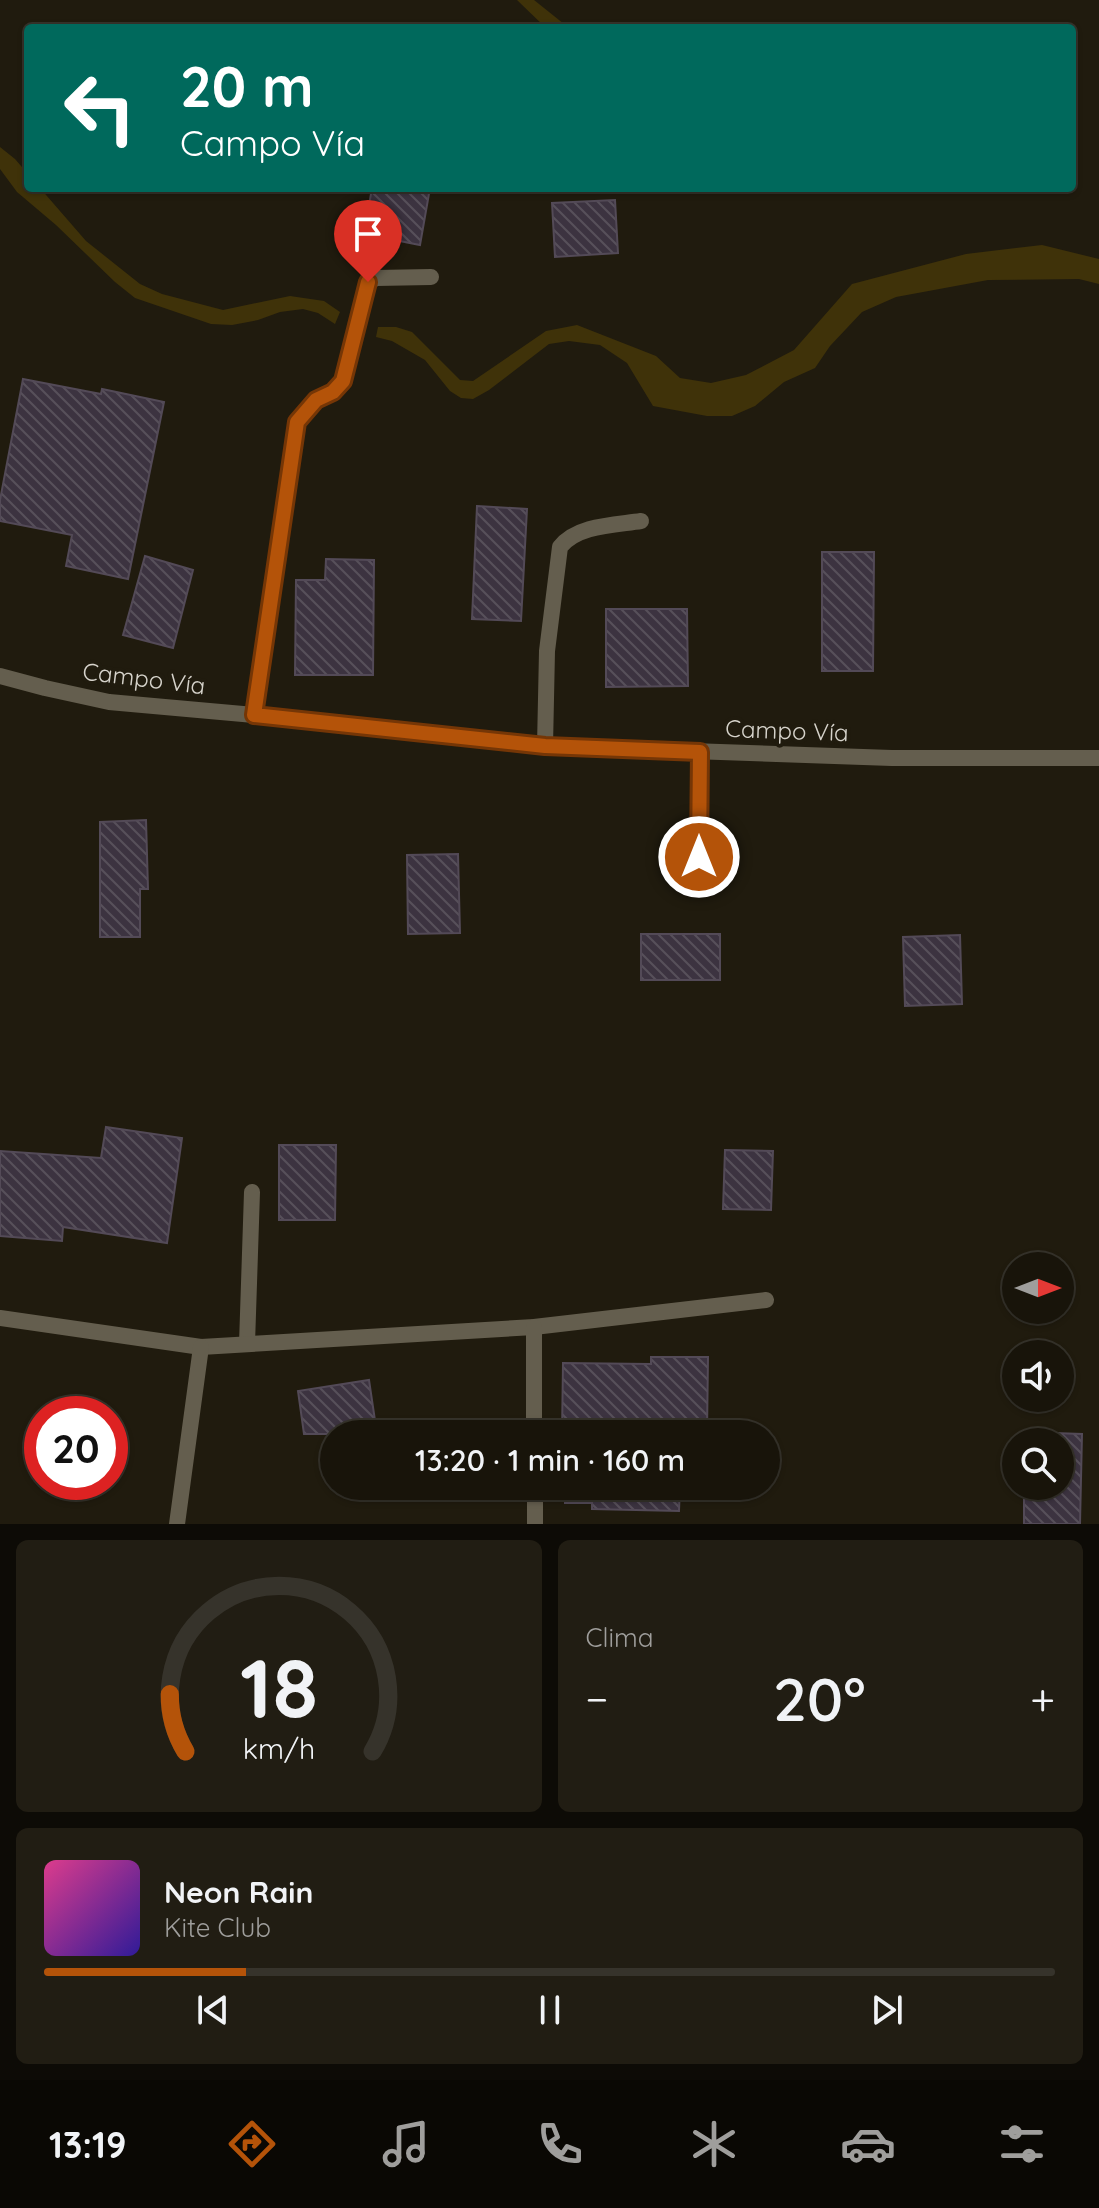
<!DOCTYPE html>
<html lang="es">
<head>
<meta charset="utf-8">
<style>
  :root { --surface:#18140a; --page:#211d13; --text:#f1f3f6; --muted:#9f9e9c; --line:#36332b; --accent:#b45309 }
  body { margin:0; font-family:Quicksand,sans-serif; background:var(--page); color:var(--text); height:100vh; display:flex; flex-direction:column; font-size:30px; white-space:nowrap }
  * { box-sizing:border-box; margin:0 }
  p { font-size:26px; color:var(--muted) }
  .icon { flex:none; width:44px; height:44px; fill:none; stroke:currentColor; stroke-width:2; stroke-linecap:round; stroke-linejoin:round }
  .map { position:relative; height:1524px; overflow:hidden }
  .drawer { display:flex; flex-direction:column; gap:16px; padding:16px; background:#0d0b06; flex:1 }
  .drawer>* { flex:none }
  .banner { position:absolute; left:24px; top:24px; width:1052px; height:168px; border-radius:8px; box-shadow:0 2px 6px #0004,0 0 0 2px var(--line); background:#00695c; color:#fff; overflow:hidden }
  .needle { width:52px; rotate:90deg }
  .buttons { position:absolute; left:1002px; top:1252px; display:grid; gap:16px }
  .buttons a { display:grid; place-items:center; width:72px; height:72px; border-radius:50%; background:var(--surface); box-shadow:0 2px 6px #0004,0 0 0 2px var(--line); font-size:40px }
  .speed { position:absolute; left:24px; top:1396px; display:flex; gap:16px; font-size:40px; font-weight:700; text-align:center }
  .speed>* { display:grid; place-content:center; width:104px; height:104px; border-radius:50%; background:var(--surface); box-shadow:0 2px 6px #0004,0 0 0 2px var(--line); line-height:1 }
  .speed .limit { border:12px solid #d22; background:#fff; color:#111 }
  .pin { position:absolute; display:grid; place-items:center; width:68px; height:68px; color:#fff; margin:-82px -34px; border-radius:50% 50% 50% 0; rotate:-45deg; box-shadow:0 0 8px #0007 }
  .pin .icon { rotate:45deg }
  .me { position:absolute; width:88px; margin:-44px; rotate:0deg; stroke-linejoin:round; filter:drop-shadow(0 0 6px #0008) }
  .turn { display:flex; align-items:center; gap:28px; height:168px; padding:0 24px; font-size:36px }
  .turn .icon { width:104px; height:104px; stroke-width:2.5 }
  .turn b { display:block; font-size:56px; line-height:68px }
  .big { font-size:60px; font-weight:600; line-height:1.1 }
  .drawer .widget { flex:1; display:flex; flex-direction:column; justify-content:center; gap:12px; min-width:0; padding:0 28px; border-radius:12px; background:var(--page) }
  .drawer .dial { align-items:center; gap:0 }
  .dial svg { height:208px; overflow:visible; fill:none; stroke:var(--line); stroke-width:7; stroke-linecap:round; text-anchor:middle }
  .dial text { fill:var(--text); stroke:none }
  .song { display:flex; align-items:center; gap:24px }
  .cover { width:96px; height:96px; border-radius:12px; background:linear-gradient(135deg,hsl(330 70% 55%),hsl(250 70% 35%)) }
  .played { height:8px; border-radius:4px; background:linear-gradient(90deg,var(--accent) 20%,var(--line) 20%) }
  .keys { display:flex; justify-content:space-around; direction:ltr }
  .heat { display:flex; justify-content:space-between; align-items:center; font-size:44px; direction:ltr }
  .drawer .tiles { flex:1; display:grid; gap:16px; grid-template-columns:1fr 1fr }
  .widget:last-child { grid-column:span 2 }
  .trip { position:absolute; left:320px; top:1420px; width:460px; height:80px; border-radius:40px; background:var(--surface); box-shadow:0 2px 6px #0004,0 0 0 2px var(--line); font-weight:600; line-height:80px; text-align:center }
  .dock { display:flex; height:128px; justify-content:space-around; align-items:center; background:#0a0804; color:var(--muted) }
  .dock .icon { width:56px; height:56px }
  .dock .on { color:var(--accent) }
  .dock b { font-size:36px; color:var(--text) }
  .map>svg:first-child { display:block }
  .water { fill:#3f3209 }
  .building { fill:url(#building-back-hatch); stroke:#534a57; stroke-width:2 }
  .lines { fill:none; stroke-linecap:round; stroke-linejoin:round }
  .service { stroke:#645e4e; stroke-width:16 }
  .minor { stroke:#645e4e; stroke-width:16 }
  .tertiary { stroke:#645e4e; stroke-width:16 }
  .route-casing { stroke:#753606; stroke-width:20 }
  .route { stroke:#b45309; stroke-width:14 }
  .labels { text-anchor:middle; stroke-width:8; stroke-linejoin:round; paint-order:stroke }
  .street-label { font-size:24px; fill:#d6d3cb; stroke:#201b0e }
</style>
</head>
<body>
<div class="map">
<svg width="1099" height="1524" viewBox="0 0 1099 1524">
  <defs>
    <pattern id="building-back-hatch" width="6" height="6" patternUnits="userSpaceOnUse" patternTransform="scale(2)"><rect width="6" height="6" fill="#3c3340"/><path d="M-1 5l2 2M0 0l6 6M5-1l2 2" fill="none" stroke="#57505a"/></pattern>
  </defs>
  <rect width="100%" height="100%" fill="#201b0e"/>
  <g class="water">
    <path d="M517,0H534L569,28H546Z"/>
    <path d="M0,147L15,159L28,174V188H40L86,241L140,284L162,294L223,310L290,296L324,301L340,312L335,324L318,313L303,309L280,312L258,320L232,325L211,324L135,298L115,282L56,225L17,192L0,169Z"/>
    <path d="M1042,245L1099,259V284L1079,279L988,280L896,297L862,312L830,346L815,368L784,382L755,406L732,416H707L653,406L627,363L600,345L569,341L549,344L489,390L473,399L461,398L450,391L425,360L392,341L376,337L378,327H396L412,332L460,380L473,381L546,331L577,325L656,356L680,378L711,383L746,375L794,350L852,284L966,254Z"/>
  </g>
  <g class="building">
    <path d="M372,188H430L420,245L364,234Z"/>
    <path d="M615,200L618,253L555,257L552,203Z"/>
    <path d="M23,379L101,394L102,389L164,402L128,579L66,566L72,535L0,521V500Z"/>
    <path d="M477,506L527,509L521,621L472,619Z"/>
    <path d="M822,552H874L873,671H822Z"/>
    <path d="M145,556L193,570L173,648L123,635Z"/>
    <path d="M326,559L374,560L373,675H295L296,580H325Z"/>
    <path d="M606,609H687L688,686L606,687Z"/>
    <path d="M146,820L148,889H140V937H100V822Z"/>
    <path d="M458,854L460,933L408,934L407,855Z"/>
    <rect x="641" y="934" width="79" height="46"/>
    <path d="M960,935L962,1004L905,1006L903,937Z"/>
    <path d="M106,1127L182,1138L167,1243L63,1227L62,1241L0,1236V1151L101,1158Z"/>
    <path d="M279,1145H336L335,1220H279Z"/>
    <path d="M725,1150L773,1151L771,1210L723,1209Z"/>
    <path d="M651,1357H708L707,1433L562,1434L563,1363L651,1364Z"/>
    <path d="M369,1380L377,1434H304L298,1391Z"/>
    <path d="M1025,1432L1082,1434L1080,1524H1024V1486H1060V1442H1025Z"/>
    <path d="M565,1486H680L679,1511L592,1509V1503H565Z"/>
  </g>
  <g class="lines">
    <g class="service">
      <path d="M254,715L297,422L316,400L333,392L343,381L368,282L376,278L431,277"/>
      <path d="M545,746L547,651L560,547C577,525 615,525 641,521"/>
      <path d="M699,857L700,752"/>
      <path d="M247,1344L252,1192"/>
    </g>
    <g class="minor">
      <path d="M0,1318L201,1347L534,1327L766,1300"/>
      <path d="M534,1327V1434"/>
      <path d="M535,1486V1524"/>
      <path d="M177,1524L201,1347"/>
    </g>
    <path class="tertiary" d="M0,676L45,688L109,702L254,715L545,746L892,758H1099"/>
  </g>
  <g class="lines">
    <g class="route-casing">
      <path id="route" d="M368,282L343,381L333,392L316,400L297,422L254,715L545,746L700,752L699,857"/>
    </g>
    <use href="#route" class="route"/>
  </g>
  <g class="labels">
    <g class="street-label">
      <text transform="translate(144 679) rotate(7)" y="8">Campo Vía</text>
      <text transform="translate(787 731) rotate(2)" y="8">Campo Vía</text>
    </g>
  </g>
</svg>
<div class="buttons">
<a><svg class="needle" viewBox="-14 -14 28 28"><path d="M0-13l5 13h-10z" fill="#e53935"/><path d="M0 13l5-13h-10z" fill="#9f9e9c"/></svg></a>
<a><svg class="icon" aria-label="sound" viewBox="0 0 24 24"><path d="M4 9h4l5-4v14l-5-4H4zM17 9q2 3 0 6"/></svg></a>
<a><svg class="icon" aria-label="search" viewBox="0 0 24 24"><circle cx="10" cy="10" r="6"/><path d="M15 15l6 6"/></svg></a>
</div>
<div class="speed"><div class="limit">20</div></div>
<div class="pin" style="left:368px;top:282px;background:#d93025"><svg class="icon" aria-label="arrive" viewBox="0 0 24 24"><path d="M6 21V4h12l-3 4 3 4H6"/></svg></div>
<svg class="me" style="left:699px;top:857px" viewBox="-20 -20 40 40"><circle r="17" fill="#b45309" stroke="#fff" stroke-width="3"/><path d="M0-11L8 9 0 5-8 9z" fill="#fff"/></svg>
<div class="trip">13:20 · 1 min · 160 m</div>
<div class="banner">
<div class="turn"><svg class="icon" aria-label="left" viewBox="0 0 24 24"><path d="M17 20v-9H6M10 6l-5 5 5 5"/></svg><div><b>20 m</b>Campo Vía</div></div>
</div>
</div>
<section class="drawer">
<div class="tiles">
<div class="widget dial"><svg viewBox="0 0 100 80">
<path d="M14 69A42 42 0 1 1 86 69"/>
<path d="M14 69A42 42 0 0 1 8 47" stroke="#b45309"/>
<text x="50" y="56" font-size="32" font-weight="700">18</text>
<text x="50" y="72" font-size="11">km/h</text>
</svg></div>
<div class="widget"><p>Clima</p>
<div class="heat"><a>−</a><b class="big">20°</b><a>+</a></div>
</div>
<div class="widget">
<div class="song"><i class="cover"></i><div><b>Neon Rain</b><p>Kite Club</p></div></div>
<div class="played"></div>
<div class="keys"><svg class="icon" aria-label="previous" viewBox="0 0 24 24"><path d="M18 5L8 12l10 7zM5 5v14"/></svg><svg class="icon" aria-label="pause" viewBox="0 0 24 24"><path d="M8 5v14M16 5v14"/></svg><svg class="icon" aria-label="next" viewBox="0 0 24 24"><path d="M6 5l10 7-10 7zM19 5v14"/></svg></div>
</div>
</div>
</section>
<nav class="dock">
<b>13:19</b>
<svg class="icon on" aria-label="directions" viewBox="0 0 24 24"><path d="M12 3l9 9-9 9-9-9zM9 14v-3h6M13 9l2 2-2 2"/></svg>
<svg class="icon" aria-label="music" viewBox="0 0 24 24"><path d="M9 18V5l10-2v13"/><circle cx="6" cy="18" r="3"/><circle cx="16" cy="16" r="3"/></svg>
<svg class="icon" aria-label="phone" viewBox="0 0 24 24"><path d="M5 4h4l2 5-3 2q2 4 5 5l2-3 5 2v4C11 20 4 13 5 4z"/></svg>
<svg class="icon" aria-label="climate" viewBox="0 0 24 24"><path d="M12 3v18M4 7l16 10M4 17L20 7"/></svg>
<svg class="icon" aria-label="car" viewBox="0 0 24 24"><path d="M5 17H2v-5l4-1 3-4h7l3 4 3 1v5h-3M9 17h6M6 11h13"/><circle cx="7" cy="17" r="2"/><circle cx="17" cy="17" r="2"/></svg>
<svg class="icon" aria-label="filters" viewBox="0 0 24 24"><path d="M4 7h16M4 17h16"/><circle cx="9" cy="7" r="2"/><circle cx="15" cy="17" r="2"/></svg>
</nav>
</body>
</html>
